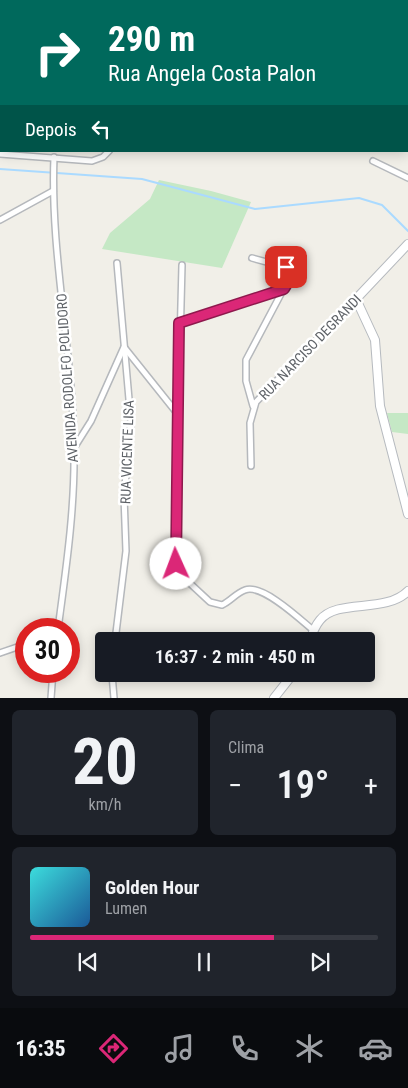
<!DOCTYPE html>
<html lang="pt">
<head>
<meta charset="utf-8">
<style>
  :root { --surface:#171b24; --page:#20242c; --text:#f1f3f6; --muted:#9ea1a6; --line:#363941; --accent:#db2777 }
  body { margin:0; font-family:"Roboto Condensed",sans-serif; background:var(--page); color:var(--text); height:100vh; display:flex; flex-direction:column; font-size:19px; white-space:nowrap }
  * { box-sizing:border-box; margin:0 }
  p { font-size:16px; color:var(--muted) }
  .icon { flex:none; width:28px; height:28px; fill:none; stroke:currentColor; stroke-width:2; stroke-linecap:round; stroke-linejoin:round }
  .map { position:relative; height:698px; overflow:hidden }
  .side { display:flex; flex-direction:column; gap:12px; padding:12px; background:#0d0f14; flex:1 }
  .side>* { flex:none }
  .hud { position:absolute; left:0px; top:0px; width:409px; height:152px; box-shadow:0 2px 12px #0003; background:#00695c; color:#fff; overflow:hidden }
  .speed { position:absolute; left:15px; top:618px; display:flex; gap:10px; font-size:25px; font-weight:700; text-align:center }
  .speed>* { display:grid; place-content:center; width:65px; height:65px; border-radius:50%; background:var(--surface); box-shadow:0 2px 12px #0003; line-height:1 }
  .speed .limit { border:8px solid #d22; background:#fff; color:#111 }
  .pin { position:absolute; display:grid; place-items:center; width:42px; height:42px; color:#fff; margin:-21px; border-radius:10px; box-shadow:0 2px 8px #0006 }
  .me { position:absolute; width:55px; margin:-28px; rotate:358deg; stroke-linejoin:round; filter:drop-shadow(0 0 4px #0008) }
  .turn { display:flex; align-items:center; gap:18px; height:105px; padding:0 25px; font-size:22px }
  .turn .icon { width:65px; height:65px; stroke-width:2.5 }
  .turn b { display:block; font-size:35px; line-height:42px }
  .then { display:flex; align-items:center; height:48px; padding:0 25px; background:#0003; gap:10px; font-size:19px }
  .big { font-size:38px; font-weight:600; line-height:1.1 }
  .side .widget { flex:1; display:flex; flex-direction:column; justify-content:center; gap:8px; min-width:0; padding:0 18px; border-radius:8px; background:var(--page) }
  .side .dial { align-items:center; gap:0 }
  .dial b { font-size:65px; line-height:1 }
  .song { display:flex; align-items:center; gap:15px }
  .cover { width:60px; height:60px; border-radius:8px; background:linear-gradient(135deg,hsl(180 70% 55%),hsl(210 70% 35%)) }
  .played { height:5px; border-radius:2px; background:linear-gradient(90deg,var(--accent) 70%,var(--line) 70%) }
  .keys { display:flex; justify-content:space-around; direction:ltr }
  .heat { display:flex; justify-content:space-between; align-items:center; font-size:28px; direction:ltr }
  .side .tiles { flex:1; display:grid; gap:12px; grid-template-columns:1fr 1fr }
  .widget:last-child { grid-column:span 2 }
  .trip { position:absolute; left:95px; top:632px; width:280px; height:50px; border-radius:5px; background:var(--surface); box-shadow:0 2px 12px #0003; font-weight:600; line-height:50px; text-align:center }
  .dock { display:flex; height:80px; justify-content:space-around; align-items:center; background:#090b0e; color:var(--muted) }
  .dock .icon { width:35px; height:35px }
  .dock .on { color:var(--accent) }
  .dock b { font-size:22px; color:var(--text) }
  .map>svg:first-child { display:block }
  .green { fill:#c5e8c5 }
  .lines { fill:none; stroke-linecap:round; stroke-linejoin:round }
  .stream { stroke:#aadaff; stroke-width:2 }
  .minor-casing { stroke:#b5b8bc; stroke-width:8 }
  .secondary-casing { stroke:#b6babf; stroke-width:10 }
  .minor { stroke:#fff; stroke-width:5 }
  .secondary { stroke:#fff; stroke-width:8 }
  .route-casing { stroke:#8e194d; stroke-width:12 }
  .route { stroke:#db2777; stroke-width:9 }
  .labels { text-anchor:middle; stroke-width:5; stroke-linejoin:round; paint-order:stroke }
  .street-label { font-size:14px; fill:#5f6368; stroke:#fff }
</style>
</head>
<body>
<div class="map">
<svg width="408" height="698" viewBox="0 0 408 698">
  <rect width="100%" height="100%" fill="#f1efe8"/>
  <g class="green">
    <path d="M159,180L211,191L251,202L222,268L102,249L110,233L150,199Z"/>
    <path d="M387,413H408V434L392,432Z"/>
  </g>
  <g class="lines">
    <path class="stream" d="M0,169L142,179L255,209L359,198L382,205L408,231"/>
    <g class="minor-casing">
      <g id="minor">
        <path d="M141,1V0"/>
        <path d="M277,1V0"/>
        <path d="M303,1L304,0"/>
        <path d="M0,15H1"/>
        <path d="M0,62H1"/>
        <path d="M0,95H1"/>
        <path d="M0,132H1"/>
        <path d="M0,154L92,161L103,157L109,151"/>
        <path d="M54,157C50,254 73,351 74,448C75,509 66,569 58,629"/>
        <path d="M373,161L408,178"/>
        <path d="M0,220L53,191"/>
        <path d="M252,258L285,267L291,271V275L246,360V381L253,406"/>
        <path d="M182,265L175,538L176,564L182,576L210,602L222,605C231,601 236,593 245,590C262,583 301,620 314,631"/>
        <path d="M179,323L283,289"/>
        <path d="M74,448L91,421L124,347L176,412"/>
        <path d="M251,466L250,423L256,402L356,299"/>
        <path d="M115,641L126,551L124,496L131,422L117,263"/>
        <path d="M0,653L26,644"/>
        <path d="M112,674L114,698"/>
        <path d="M51,698L53,671"/>
      </g>
    </g>
    <g class="secondary-casing">
      <g id="secondary">
        <path d="M347,1L348,0"/>
        <path d="M408,145V146"/>
        <path d="M408,244L356,299L375,340L380,406L408,514"/>
        <path d="M310,641C312,634 315,626 320,620C338,598 385,614 408,591"/>
        <path d="M274,698L293,674"/>
      </g>
    </g>
    <use href="#minor" class="minor"/>
    <use href="#secondary" class="secondary"/>
  </g>
  <g class="lines">
    <g class="route-casing">
      <path id="route" d="M176,564L179,323L284,289L290,279L291,271L286,267"/>
    </g>
    <use href="#route" class="route"/>
  </g>
  <g class="labels">
    <g class="street-label">
      <text transform="translate(310 347) rotate(-46)" y="5">RUA NARCISO DEGRANDI</text>
      <text transform="translate(67 378) rotate(-94)" y="5">AVENIDA RODOLFO POLIDORO</text>
      <text transform="translate(127 452) rotate(-88)" y="5">RUA VICENTE LISA</text>
    </g>
  </g>
</svg>
<div class="speed"><div class="limit">30</div></div>
<div class="pin" style="left:286px;top:267px;background:#d93025"><svg class="icon" aria-label="arrive" viewBox="0 0 24 24"><path d="M6 21V4h12l-3 4 3 4H6"/></svg></div>
<svg class="me" style="left:176px;top:564px" viewBox="-20 -20 40 40"><circle r="19" fill="#fff"/><path d="M0-13L10 11 0 6-10 11z" fill="#db2777"/></svg>
<div class="trip">16:37 · 2 min · 450 m</div>
<div class="hud">
<div class="turn"><svg class="icon" aria-label="right" viewBox="0 0 24 24"><path d="M7 20v-9h11M14 6l5 5-5 5"/></svg><div><b>290 m</b>Rua Angela Costa Palon</div></div>
<div class="then">Depois<svg class="icon" aria-label="left" viewBox="0 0 24 24"><path d="M17 20v-9H6M10 6l-5 5 5 5"/></svg></div>
</div>
</div>
<section class="side">
<div class="tiles">
<div class="widget dial"><b>20</b><p>km/h</p></div>
<div class="widget"><p>Clima</p>
<div class="heat"><a>−</a><b class="big">19°</b><a>+</a></div>
</div>
<div class="widget">
<div class="song"><i class="cover"></i><div><b>Golden Hour</b><p>Lumen</p></div></div>
<div class="played"></div>
<div class="keys"><svg class="icon" aria-label="previous" viewBox="0 0 24 24"><path d="M18 5L8 12l10 7zM5 5v14"/></svg><svg class="icon" aria-label="pause" viewBox="0 0 24 24"><path d="M8 5v14M16 5v14"/></svg><svg class="icon" aria-label="next" viewBox="0 0 24 24"><path d="M6 5l10 7-10 7zM19 5v14"/></svg></div>
</div>
</div>
</section>
<nav class="dock">
<b>16:35</b>
<svg class="icon on" aria-label="directions" viewBox="0 0 24 24"><path d="M12 3l9 9-9 9-9-9zM9 14v-3h6M13 9l2 2-2 2"/></svg>
<svg class="icon" aria-label="music" viewBox="0 0 24 24"><path d="M9 18V5l10-2v13"/><circle cx="6" cy="18" r="3"/><circle cx="16" cy="16" r="3"/></svg>
<svg class="icon" aria-label="phone" viewBox="0 0 24 24"><path d="M5 4h4l2 5-3 2q2 4 5 5l2-3 5 2v4C11 20 4 13 5 4z"/></svg>
<svg class="icon" aria-label="climate" viewBox="0 0 24 24"><path d="M12 3v18M4 7l16 10M4 17L20 7"/></svg>
<svg class="icon" aria-label="car" viewBox="0 0 24 24"><path d="M5 17H2v-5l4-1 3-4h7l3 4 3 1v5h-3M9 17h6M6 11h13"/><circle cx="7" cy="17" r="2"/><circle cx="17" cy="17" r="2"/></svg>
</nav>
</body>
</html>
